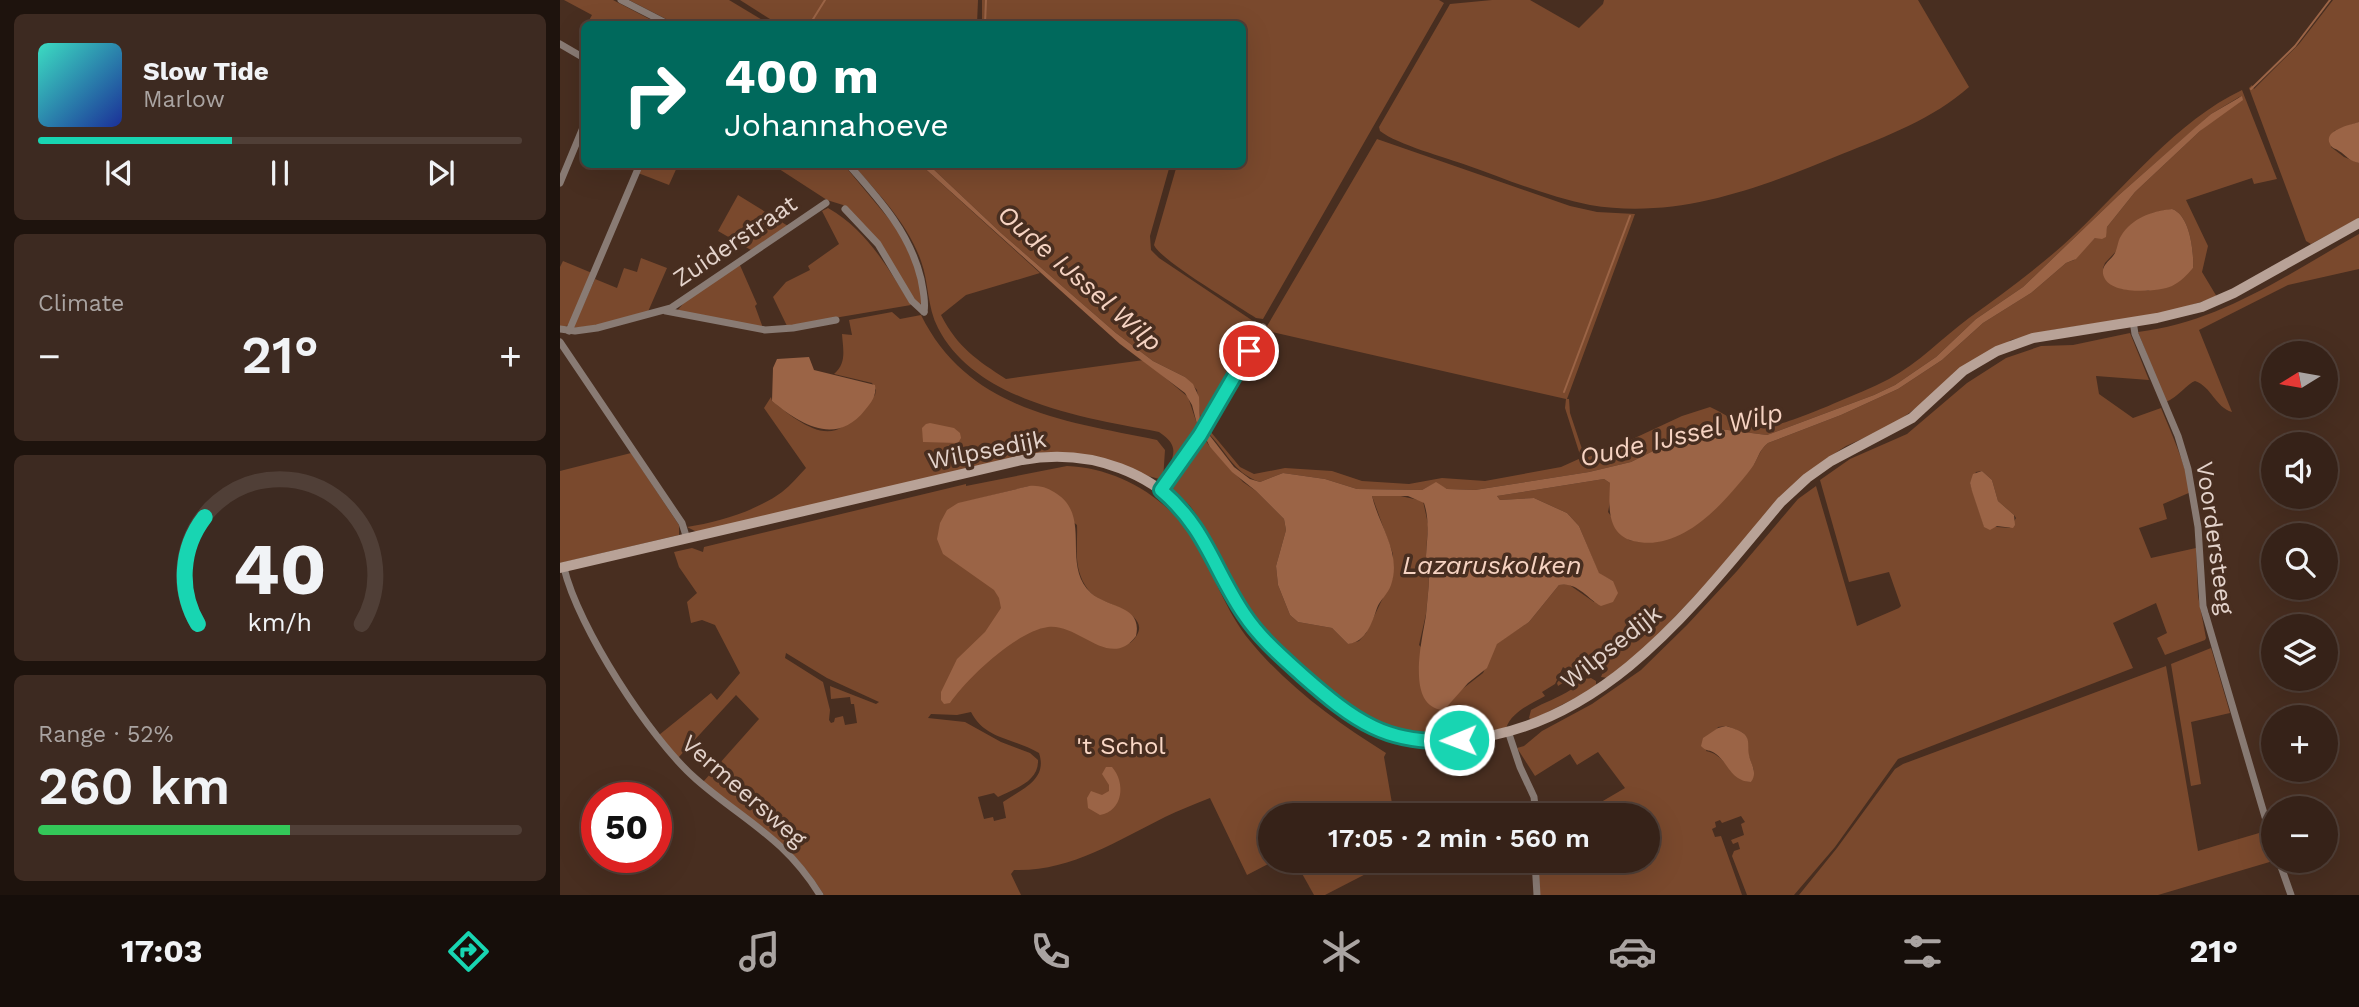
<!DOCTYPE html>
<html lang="en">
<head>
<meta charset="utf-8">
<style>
  :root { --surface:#362218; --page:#3d2a21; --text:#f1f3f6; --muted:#aaa4a2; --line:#503f37; --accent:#18d5b2 }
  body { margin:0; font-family:"Work Sans",sans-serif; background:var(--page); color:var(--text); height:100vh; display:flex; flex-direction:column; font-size:26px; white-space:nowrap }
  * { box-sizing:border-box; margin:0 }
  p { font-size:23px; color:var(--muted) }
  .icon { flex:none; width:38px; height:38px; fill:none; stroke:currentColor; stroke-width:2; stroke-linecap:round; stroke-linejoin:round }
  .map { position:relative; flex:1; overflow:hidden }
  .details { display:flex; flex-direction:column; gap:14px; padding:14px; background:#1e130d; width:560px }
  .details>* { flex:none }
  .guide { position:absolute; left:21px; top:21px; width:665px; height:147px; border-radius:10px; box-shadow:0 7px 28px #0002,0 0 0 2px var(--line); background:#00695c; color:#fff; overflow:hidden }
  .needle { width:46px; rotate:259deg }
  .tools { position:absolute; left:1701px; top:341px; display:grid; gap:14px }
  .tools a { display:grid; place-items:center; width:77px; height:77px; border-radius:50%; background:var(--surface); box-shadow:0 7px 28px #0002,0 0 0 2px var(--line); font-size:35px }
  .speed { position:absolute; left:21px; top:782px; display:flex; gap:14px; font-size:35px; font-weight:700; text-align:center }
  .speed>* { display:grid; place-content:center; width:91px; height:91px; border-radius:50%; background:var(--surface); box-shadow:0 7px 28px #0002,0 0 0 2px var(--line); line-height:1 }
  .speed .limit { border:10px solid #d22; background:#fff; color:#111 }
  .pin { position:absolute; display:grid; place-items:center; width:60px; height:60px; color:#fff; margin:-30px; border:4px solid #fff; border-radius:50%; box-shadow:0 2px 7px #0007 }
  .me { position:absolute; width:77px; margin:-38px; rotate:269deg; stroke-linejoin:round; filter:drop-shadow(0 0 5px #0008) }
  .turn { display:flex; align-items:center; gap:24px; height:147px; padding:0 28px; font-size:32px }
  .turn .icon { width:91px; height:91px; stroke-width:2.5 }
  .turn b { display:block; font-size:49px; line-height:60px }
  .big { font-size:52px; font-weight:600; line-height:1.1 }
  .details .card { flex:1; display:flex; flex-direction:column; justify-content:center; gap:10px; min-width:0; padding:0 24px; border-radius:10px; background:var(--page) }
  .details .dial { align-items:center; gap:0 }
  .dial svg { height:182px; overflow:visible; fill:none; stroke:var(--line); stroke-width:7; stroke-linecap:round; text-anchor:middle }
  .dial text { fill:var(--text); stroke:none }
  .song { display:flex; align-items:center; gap:21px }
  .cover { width:84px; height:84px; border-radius:10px; background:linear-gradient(135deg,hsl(170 70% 55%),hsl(230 70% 35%)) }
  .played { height:7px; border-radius:4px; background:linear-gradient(90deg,var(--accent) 40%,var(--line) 40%) }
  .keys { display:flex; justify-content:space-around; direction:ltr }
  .heat { display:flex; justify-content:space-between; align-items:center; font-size:38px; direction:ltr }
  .charge { height:10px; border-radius:5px; background:linear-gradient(90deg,#34c759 52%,var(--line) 0) }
  .trip { position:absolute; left:698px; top:803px; width:402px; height:70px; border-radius:35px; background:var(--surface); box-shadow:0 7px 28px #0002,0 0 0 2px var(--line); font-weight:600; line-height:70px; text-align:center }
  .dock { display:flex; height:112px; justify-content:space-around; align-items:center; background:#160e0a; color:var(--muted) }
  .dock .icon { width:49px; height:49px }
  .dock .active { color:var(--accent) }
  .dock b { font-size:32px; color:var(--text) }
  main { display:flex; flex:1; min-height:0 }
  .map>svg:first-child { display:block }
  .green { fill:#7a492d; fill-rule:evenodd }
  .water { fill:#9b6446 }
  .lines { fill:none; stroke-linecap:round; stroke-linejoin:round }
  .stream { stroke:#9b6446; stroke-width:2 }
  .street { stroke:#897b74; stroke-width:7 }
  .secondary { stroke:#b8a297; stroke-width:10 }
  .route-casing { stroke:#108a74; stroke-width:18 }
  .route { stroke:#18d5b2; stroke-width:12 }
  .labels { text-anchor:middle; stroke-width:7; stroke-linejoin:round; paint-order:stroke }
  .street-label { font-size:24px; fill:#e4d3cb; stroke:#482e20 }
  .park-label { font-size:24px; fill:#fad8c6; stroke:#482e20 }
  .water-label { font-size:26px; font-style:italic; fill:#f6d3c2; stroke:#482e20 }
</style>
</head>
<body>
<main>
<section class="details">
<div class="card">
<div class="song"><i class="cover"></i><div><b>Slow Tide</b><p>Marlow</p></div></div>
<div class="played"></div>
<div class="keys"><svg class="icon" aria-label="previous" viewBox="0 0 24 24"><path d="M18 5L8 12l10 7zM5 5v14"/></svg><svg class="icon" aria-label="pause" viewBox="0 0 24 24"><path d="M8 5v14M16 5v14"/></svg><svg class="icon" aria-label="next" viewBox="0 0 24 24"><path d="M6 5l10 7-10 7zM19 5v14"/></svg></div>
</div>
<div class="card"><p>Climate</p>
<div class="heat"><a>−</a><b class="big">21°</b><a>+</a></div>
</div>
<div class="card dial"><svg viewBox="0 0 100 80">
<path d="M14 69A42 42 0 1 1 86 69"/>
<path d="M14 69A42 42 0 0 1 17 22" stroke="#18d5b2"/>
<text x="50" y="56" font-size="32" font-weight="700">40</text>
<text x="50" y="72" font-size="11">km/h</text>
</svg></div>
<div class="card"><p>Range · 52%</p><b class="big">260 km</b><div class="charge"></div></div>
</section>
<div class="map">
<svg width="1799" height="895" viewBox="0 0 1799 895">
  <rect width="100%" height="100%" fill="#482e20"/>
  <g class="green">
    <path d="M4,0H53L99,24H27L32,15Z"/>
    <path d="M69,0H169L209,24H116Z"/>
    <path d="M180,0H418L417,24H218Z"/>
    <path d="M422,0H879L884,3L703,319L696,318C678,306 600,260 594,245L617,165L682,164V24H422Z"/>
    <path d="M932,0H970L1019,28L1043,4L1044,0H1358L1409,87C1373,119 1327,136 1282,154C1202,187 1119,220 1030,205C989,197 948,180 909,166C885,157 838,145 820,131L819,127L890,4Z"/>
    <path d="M1773,0H1799V122L1774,131L1771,147L1784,157L1799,163V218L1751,244L1746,241L1689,88L1692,85L1694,89L1739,44Z"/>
    <path d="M1682,90L1717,179L1694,184L1692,178L1626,200L1648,246L1642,272L1657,297L1605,313L1492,330L1451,340L1331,426L1286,446L1263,461L1088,645L1048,678L1041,677L1043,672L1027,665L1023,672L1016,677L1024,665L1020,662L1014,676L998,686L997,683L1007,670L1003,667L995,684L982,692L985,696C969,705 952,712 946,728C850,743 823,740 749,675C725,654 702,633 684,604C664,573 653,535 630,506C624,499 616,494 610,488V480L642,435L650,447L683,482L696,491L724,519L726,530L716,566L718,585L730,615L738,622L772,628L788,644L799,641L806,633L833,577V554L812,496L836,495L863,501L868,524L866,554L869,583L866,614L859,645L901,690L923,673L937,643L969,622L999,585L1008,584L1034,602L1053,581L1039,574L1019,526L1007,513L974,498L940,500L937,496L1044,479L1050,483L1051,497L1048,512L1069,540C1121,552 1160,506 1190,470C1198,461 1198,451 1208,443L1281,415L1338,389L1382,360L1423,323L1471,293L1506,263L1514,260L1535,238L1545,237L1547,227L1575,192L1640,131L1681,96L1651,114L1559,195L1463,287L1416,319L1376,357L1335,385L1314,395L1207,435L1152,428L1117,439L1071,462L1029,472L915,490L887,489L875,483L862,490L797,489L765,479L723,473L700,482C673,473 666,450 647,432L650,431L680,467L694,474L725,468L772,471L802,481L849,484L882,478L925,481L1001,467L1021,458L1005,408L1006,399L712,332L703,333L817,139L1010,206L1037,212L1075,214L1007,399H1009L1010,413L1025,458L1049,450L1122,416L1150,407C1165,414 1183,427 1199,428C1216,428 1259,410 1275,403C1293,395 1312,388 1329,379C1359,363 1382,338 1409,318C1445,292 1481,266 1514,235C1566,186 1617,121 1682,90ZM1612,209C1630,215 1634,252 1633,268L1588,291L1559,287L1543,268L1545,263L1592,213Z"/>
    <path d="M82,165H118L109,185L78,173Z"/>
    <path d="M213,165H284L339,231L359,276L362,303L358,305L304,226L283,205L267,200Z"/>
    <path d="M293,165H361L480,273L406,295L381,315C398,348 417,360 446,379L584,360L628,397L637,424L641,422L637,390L625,377L593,361L556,333L441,233L369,165H610L590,236L591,250L599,258L696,323L698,328L639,433L607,478C608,459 625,449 599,432C525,418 416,402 378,328C367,307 369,283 361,261C348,224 319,194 293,165Z"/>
    <path d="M178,195L228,226L191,250L158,231Z"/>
    <path d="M268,208C307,230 328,268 351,305L227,326L213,297L226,282L250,270L248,266L279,244L262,211Z"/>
    <path d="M1799,234V269L1728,285L1639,330L1672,412C1655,407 1652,387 1635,381C1628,383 1618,397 1606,402L1578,332C1659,323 1730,273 1799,234Z"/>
    <path d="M81,258L107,268L87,314L49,324L13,328L35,279L57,288L64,268L77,272Z"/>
    <path d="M3,261L32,273L11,325L0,327V267Z"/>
    <path d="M179,263L197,304L195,306L203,328L117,311L127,299Z"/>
    <path d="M332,312L340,319L361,315C408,410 504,421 597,440L605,450L603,480L500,452L474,453L137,532L127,527C159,522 196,511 222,492C231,485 238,476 246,468L204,408L211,397L212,401C229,414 260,442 282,427C294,419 305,405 315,395L316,390L312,383L274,374C287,363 283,349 282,334L292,335L289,320Z"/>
    <path d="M1570,333L1589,380L1536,376L1539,394L1573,418L1601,408C1613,437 1624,461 1631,492L1603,504L1607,519L1579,528L1591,558L1636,548L1638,596L1646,638L1645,640L1605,655L1597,638L1607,633L1596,603L1553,623L1573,668L1338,759L1275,847L1234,895H1187L1172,856L1174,851L1180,849L1178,842L1173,844L1171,840L1184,835L1181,824L1185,822L1181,816L1162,823L1160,820L1155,822L1156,827L1152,829L1155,837L1161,836L1182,895H979L977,861H1088V816L1019,815L1065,788L1038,752L1017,765L1010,754L975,776L957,748L964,746L982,731L1032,704L1081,670L1127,625L1177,571L1238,499L1256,486L1297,626L1339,608L1341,606L1329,572L1289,582L1260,480L1290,459L1347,434L1407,383L1446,358L1481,346L1513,345ZM1422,471L1432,480L1438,501L1454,515L1456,518L1450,528L1424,526L1410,483L1416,472ZM1167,726L1183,733L1187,738L1188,754L1194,770L1191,782C1172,781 1166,754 1146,751L1158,727Z"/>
    <path d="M71,453L119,525V535L0,563V471Z"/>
    <path d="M507,466C558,468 609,498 635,542C654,574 666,612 690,641C727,686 776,722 826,753L824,757L834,815L710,816V861H714L687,875L650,798C635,804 619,810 605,817C557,841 509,872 454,870L451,874L461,895H264C231,841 189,820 143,782L199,719L176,695L118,758L99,735L151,693L157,700L180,673L155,625L142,620L131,623L127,602L137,593L119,567L114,552L132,548L143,552L144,547L406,484V486ZM469,486L517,525C518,546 513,565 525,585C528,590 531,594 536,597C551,606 599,617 570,643L397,504ZM226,653L267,678L319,702L316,704L270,686L271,699L290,697L291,704H294L297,723L285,725L283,716L275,718L274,722L271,723L269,720L270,710L263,682L225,658ZM411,712C425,740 455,738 479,753C488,780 462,789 443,802L446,818L434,821L433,817L424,819L418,797L434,793L438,797C454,789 479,782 478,760L470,753L441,742L405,722L368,718L371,714L397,715Z"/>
    <path d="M1651,648L1670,713L1631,722L1641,784L1631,786L1611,664Z"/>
    <path d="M1606,666L1638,851L1706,831L1713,851V861L1598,895H1239L1277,848L1335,769L1343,764Z"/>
    <path d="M1031,678L1036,681V686L1029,691L972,720L969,718L971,710C985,702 998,698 1012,689L1013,685L1024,679Z"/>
    <path d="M735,861H826L827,863L765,895H754Z"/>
  </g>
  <g class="water">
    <path d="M1682,96L1683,100L1640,131L1575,192L1547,227L1546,237L1542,239L1535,238L1516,259L1506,263L1471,293L1423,323L1382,360L1338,389L1281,415L1208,443C1198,451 1198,460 1191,469C1164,503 1122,553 1073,541C1046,534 1049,505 1050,483L1044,479L937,496L940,500L974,498L1007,513L1019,526L1039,573L1053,581L1058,593L1053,602L1041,606C1027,598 1016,581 999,585L969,622L937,644L927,668L908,683L884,710C844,708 863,637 866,615C867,604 868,593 869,583C869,574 866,565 866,556C867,538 870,521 864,503L848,496H812C819,526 842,553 831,585C828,594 820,600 817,608C812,623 806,642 788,644L772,628L738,622L730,615L718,585L716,566L726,530L724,519L696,491L672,472L650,447L645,437L647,432L674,467L690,479L700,482L723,473L765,479L797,489L862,490L876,482L887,489L915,490L1029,472L1071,462L1117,439L1152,428L1207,435L1314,395L1335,385L1376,357L1416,319L1463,287L1559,195L1637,126L1651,114Z"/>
    <path d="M1799,122V163C1789,161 1787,156 1779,151C1775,148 1772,149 1770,144C1763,130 1790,125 1799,122Z"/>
    <path d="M361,165H369L441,233L556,333L593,361L625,377L633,384L639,397L640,423L637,424L632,405L625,393L560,344Z"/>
    <path d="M1612,209C1630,215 1634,252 1633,268C1627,275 1620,282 1612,286C1598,292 1554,295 1545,279C1539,268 1547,263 1553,256C1558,250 1557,242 1561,236C1572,218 1592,211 1612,209Z"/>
    <path d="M249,357L254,370L315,385C317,395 311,403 305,410C276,447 240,424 212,401L213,368L217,359Z"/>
    <path d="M370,423L394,428L400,433L401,438L398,443L363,442L362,428L366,424Z"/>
    <path d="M1422,471L1432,480L1438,501L1454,515L1455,525L1453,528L1437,526L1430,530L1424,527L1412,491L1410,483L1413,474Z"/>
    <path d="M469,486C478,485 486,487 494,492C534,515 500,564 531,593C548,608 583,605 576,636C550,671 519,623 488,627C457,631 407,678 390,703L384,704L381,700V692L397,659L425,632L441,608L439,598L434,590L383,554L377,539L380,523L387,510L398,503Z"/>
    <path d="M1166,726C1172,728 1179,730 1183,733C1191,739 1187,747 1189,755C1191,765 1198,772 1191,782C1171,781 1169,764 1156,754C1150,749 1146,752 1141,746L1143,738L1158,728Z"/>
    <path d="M546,767H552C566,783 563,811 540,815L528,808L527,798L531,791L542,795L549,791V785L542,774Z"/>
  </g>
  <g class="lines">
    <g class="stream">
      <path d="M250,24L265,0"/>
      <path d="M425,24L426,0"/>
      <path d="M1691,89L1735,46L1770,0"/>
      <path d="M1004,392L1070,216"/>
    </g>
    <g class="street">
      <path d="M61,0L108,24"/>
      <path d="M0,44L24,58"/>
      <path d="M288,164C320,200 350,233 361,279C363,291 366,301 364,312"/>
      <path d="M0,183L24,125"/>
      <path d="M285,209L318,244L352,301L364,312"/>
      <path d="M106,311L205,330L233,328L276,320"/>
      <path d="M1573,321L1575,334L1618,436L1628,469L1638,527L1643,606L1713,844"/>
      <path d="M0,329L15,331L37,328L111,308L266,203"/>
      <path d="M9,331L80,164"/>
      <path d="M0,342L122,523L127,539"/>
      <path d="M601,490L640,435L703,327"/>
      <path d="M4,568C18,627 90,739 136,779C184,821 224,837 260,895"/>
      <path d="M948,731L960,767L974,797L976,816"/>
      <path d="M975,861L977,895"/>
      <path d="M1719,861L1731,895"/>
    </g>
    <path class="secondary" d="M0,568L462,460C529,448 598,471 638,529C659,561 672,599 696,630C711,649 730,664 749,681C767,697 785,715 807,726C836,740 869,743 900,740C1044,729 1136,603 1221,502L1247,478L1271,461L1352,418L1403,371L1437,351L1473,338L1597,318L1642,307L1674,293L1799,223"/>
  </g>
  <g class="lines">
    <g class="route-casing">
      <path id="route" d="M689,351L640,435L601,490C646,528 653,568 684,614C700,638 721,656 742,675C793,720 828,747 899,740"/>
    </g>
    <use href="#route" class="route"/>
  </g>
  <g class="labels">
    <g class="street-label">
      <text transform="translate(175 241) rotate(-34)" y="8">Zuiderstraat</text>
      <text transform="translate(427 450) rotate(-11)" y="8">Wilpsedijk</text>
      <text transform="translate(1655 538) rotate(82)" y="8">Voordersteeg</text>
      <text transform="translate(1051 647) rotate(-38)" y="8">Wilpsedijk</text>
      <text transform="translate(184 791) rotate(41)" y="8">Vermeersweg</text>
    </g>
    <g class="park-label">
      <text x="561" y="754">'t Schol</text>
    </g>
    <g class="water-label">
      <text transform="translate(520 278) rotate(41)" y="9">Oude IJssel Wilp</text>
      <text transform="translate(1121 435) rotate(-13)" y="9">Oude IJssel Wilp</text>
      <text x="932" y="574">Lazaruskolken</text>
    </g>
  </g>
</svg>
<div class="tools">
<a><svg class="needle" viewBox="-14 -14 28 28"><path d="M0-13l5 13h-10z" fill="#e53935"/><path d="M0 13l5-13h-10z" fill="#aaa4a2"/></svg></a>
<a><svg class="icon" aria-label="sound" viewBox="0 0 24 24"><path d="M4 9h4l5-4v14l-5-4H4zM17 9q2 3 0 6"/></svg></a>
<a><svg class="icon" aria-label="search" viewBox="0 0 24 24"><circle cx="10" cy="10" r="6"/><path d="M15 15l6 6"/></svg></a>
<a><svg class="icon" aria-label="layers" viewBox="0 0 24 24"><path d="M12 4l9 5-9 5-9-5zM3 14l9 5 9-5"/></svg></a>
<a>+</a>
<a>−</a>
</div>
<div class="speed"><div class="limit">50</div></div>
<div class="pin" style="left:689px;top:351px;background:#d93025"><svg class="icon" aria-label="arrive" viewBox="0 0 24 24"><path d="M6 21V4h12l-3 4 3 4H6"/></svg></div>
<svg class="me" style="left:899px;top:740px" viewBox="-20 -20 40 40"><circle r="17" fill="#18d5b2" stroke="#fff" stroke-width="3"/><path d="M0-11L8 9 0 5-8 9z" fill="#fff"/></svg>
<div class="trip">17:05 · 2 min · 560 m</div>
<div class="guide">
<div class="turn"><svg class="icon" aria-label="right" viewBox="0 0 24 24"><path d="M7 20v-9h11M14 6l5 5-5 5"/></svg><div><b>400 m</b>Johannahoeve</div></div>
</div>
</div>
</main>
<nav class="dock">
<b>17:03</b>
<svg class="icon active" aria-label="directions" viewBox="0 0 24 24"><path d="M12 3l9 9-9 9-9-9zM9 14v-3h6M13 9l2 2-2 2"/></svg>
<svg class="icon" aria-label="music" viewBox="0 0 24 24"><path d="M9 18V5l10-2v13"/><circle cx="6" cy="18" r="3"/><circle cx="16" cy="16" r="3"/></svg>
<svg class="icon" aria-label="phone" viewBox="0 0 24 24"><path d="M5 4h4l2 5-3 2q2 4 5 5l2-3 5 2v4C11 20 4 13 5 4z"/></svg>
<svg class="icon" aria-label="climate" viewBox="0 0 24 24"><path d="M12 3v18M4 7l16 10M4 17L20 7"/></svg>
<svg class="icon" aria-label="car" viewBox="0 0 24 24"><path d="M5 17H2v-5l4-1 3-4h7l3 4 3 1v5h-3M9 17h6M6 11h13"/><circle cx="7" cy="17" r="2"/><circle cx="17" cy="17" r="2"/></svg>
<svg class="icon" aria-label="filters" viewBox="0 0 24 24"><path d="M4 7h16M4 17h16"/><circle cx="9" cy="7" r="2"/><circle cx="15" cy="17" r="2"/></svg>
<b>21°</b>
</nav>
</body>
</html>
